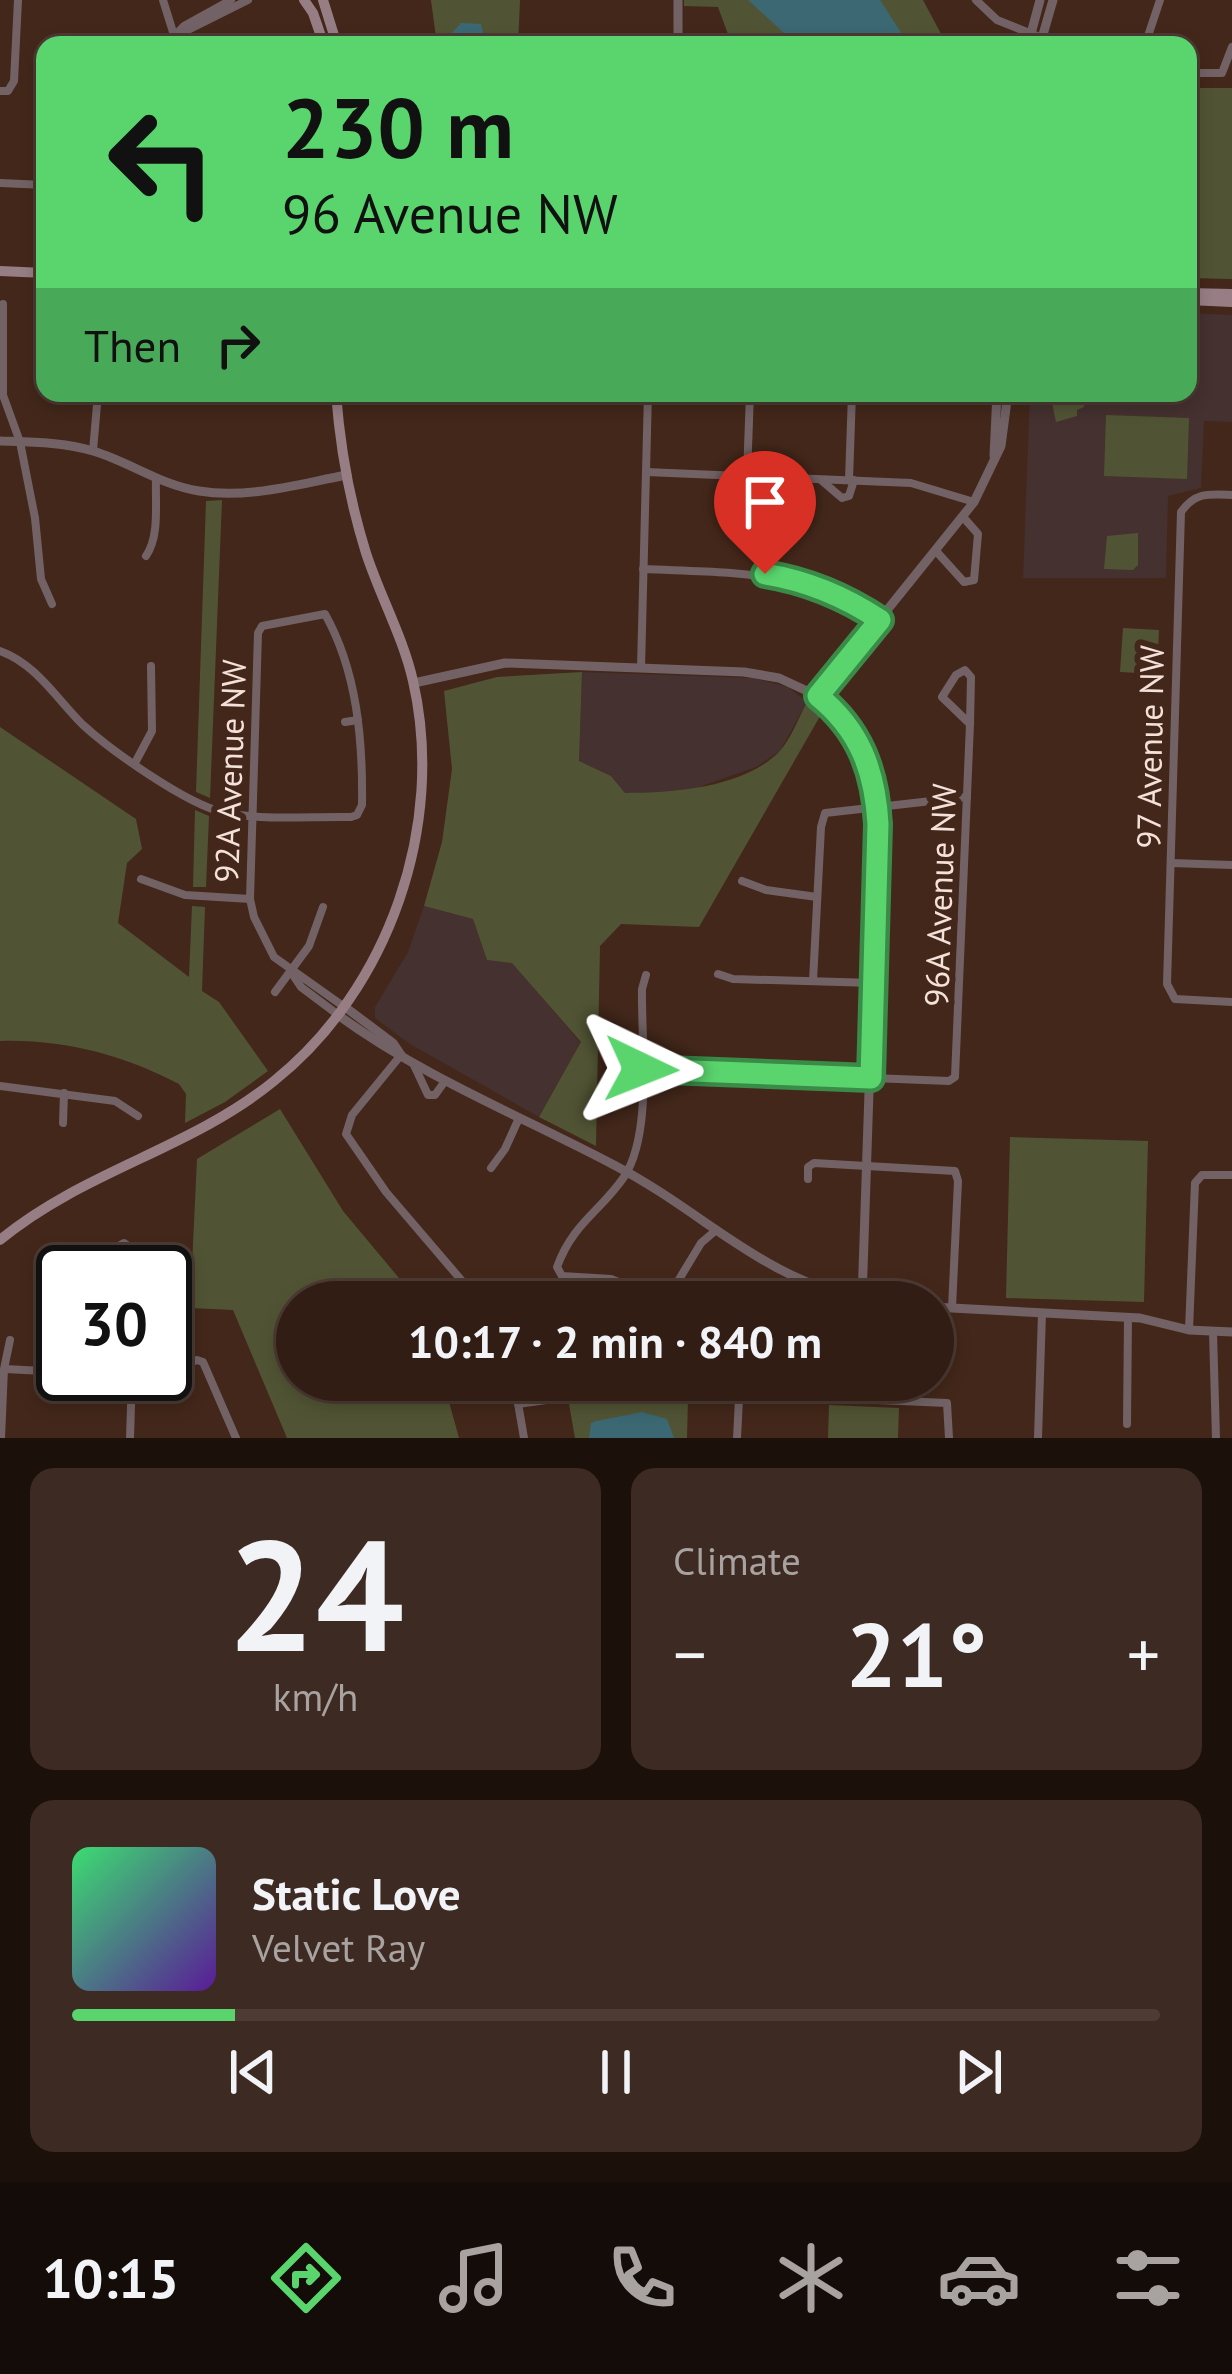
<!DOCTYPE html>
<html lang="en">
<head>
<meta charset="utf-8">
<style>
  :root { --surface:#321d14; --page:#3d2a22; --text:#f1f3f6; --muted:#a8a2a0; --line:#4d3b34; --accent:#5ad56e }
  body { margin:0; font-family:"PT Sans",sans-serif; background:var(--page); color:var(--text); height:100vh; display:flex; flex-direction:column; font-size:45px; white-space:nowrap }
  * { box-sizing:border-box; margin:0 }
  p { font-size:39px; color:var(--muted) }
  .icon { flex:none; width:66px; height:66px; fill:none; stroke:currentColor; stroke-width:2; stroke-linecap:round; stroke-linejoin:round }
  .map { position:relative; height:1438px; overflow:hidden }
  .drawer { display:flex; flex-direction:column; gap:30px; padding:30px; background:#1c100b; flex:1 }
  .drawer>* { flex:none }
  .guide { position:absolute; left:36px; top:36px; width:1161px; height:366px; border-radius:24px; box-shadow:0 6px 18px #0003,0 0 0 3px var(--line); background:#5ad56e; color:#111; overflow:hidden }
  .speed { position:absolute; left:36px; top:1245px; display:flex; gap:24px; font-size:60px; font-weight:700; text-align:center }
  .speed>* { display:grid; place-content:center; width:156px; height:156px; border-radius:50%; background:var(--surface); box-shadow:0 6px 18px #0003,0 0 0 3px var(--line); line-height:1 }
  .speed .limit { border:6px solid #111; border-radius:18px; background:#fff; color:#111 }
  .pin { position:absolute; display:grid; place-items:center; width:102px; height:102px; color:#fff; margin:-123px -51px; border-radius:50% 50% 50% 0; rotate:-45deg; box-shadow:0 0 12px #0007 }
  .pin .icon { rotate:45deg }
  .me { position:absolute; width:132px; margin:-66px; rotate:92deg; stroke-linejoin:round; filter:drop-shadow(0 0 9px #0008) }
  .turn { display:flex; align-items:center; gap:42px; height:252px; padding:0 48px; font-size:54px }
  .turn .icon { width:156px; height:156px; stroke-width:2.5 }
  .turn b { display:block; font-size:84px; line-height:102px }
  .then { display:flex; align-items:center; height:114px; padding:0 48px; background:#0003; gap:24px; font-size:45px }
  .big { font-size:90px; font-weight:800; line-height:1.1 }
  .drawer .card { flex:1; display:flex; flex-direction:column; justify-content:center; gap:18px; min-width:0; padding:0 42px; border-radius:24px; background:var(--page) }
  .drawer .dial { align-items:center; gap:0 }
  .dial b { font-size:156px; line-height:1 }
  .song { display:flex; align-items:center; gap:36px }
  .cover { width:144px; height:144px; border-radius:18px; background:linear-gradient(135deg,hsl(140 70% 55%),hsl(270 70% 35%)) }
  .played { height:12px; border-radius:6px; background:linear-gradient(90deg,var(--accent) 15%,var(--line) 15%) }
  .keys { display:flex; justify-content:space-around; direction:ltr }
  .heat { display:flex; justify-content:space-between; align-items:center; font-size:66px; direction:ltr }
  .drawer .tiles { flex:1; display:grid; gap:30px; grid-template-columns:1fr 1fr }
  .card:last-child { grid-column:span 2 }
  .trip { position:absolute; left:276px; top:1281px; width:678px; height:120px; border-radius:60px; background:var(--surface); box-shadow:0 6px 18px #0003,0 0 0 3px var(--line); font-weight:800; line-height:120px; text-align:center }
  .dock { display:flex; height:192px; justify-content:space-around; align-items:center; background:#140c08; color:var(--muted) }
  .dock .icon { width:84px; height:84px }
  .dock .selected { color:var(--accent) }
  .dock b { font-size:54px; color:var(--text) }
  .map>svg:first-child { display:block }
  .education { fill:#45312f }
  .green { fill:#515434 }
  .water { fill:#3b6873 }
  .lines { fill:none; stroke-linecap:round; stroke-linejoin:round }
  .minor { stroke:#726266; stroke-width:8 }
  .tertiary { stroke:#726266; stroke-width:9 }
  .secondary { stroke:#977e85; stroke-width:10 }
  .route-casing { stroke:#3a8a48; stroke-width:30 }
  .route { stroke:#5ad56e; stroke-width:21 }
  .labels { text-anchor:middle; stroke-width:12; stroke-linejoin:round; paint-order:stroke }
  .street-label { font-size:33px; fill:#f4e1d9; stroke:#43271a }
</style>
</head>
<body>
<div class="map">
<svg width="1232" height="1438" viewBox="0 0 1232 1438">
  <rect width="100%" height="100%" fill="#43271a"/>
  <g class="education">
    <path d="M1188,313L1232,315V422L1204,421L1201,488L1168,496L1166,578H1023L1030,393H1188Z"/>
    <path d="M582,672L753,678L788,687L807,702L780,751L756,767L682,793H625L611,776L579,761Z"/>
    <path d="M424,906L473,919L487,960L512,962L581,1043L539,1117L410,1044L375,1018V1007L408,952Z"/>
  </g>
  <g class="green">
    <path d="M431,0H520L518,45H437Z"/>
    <path d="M684,0H923L947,45H732L718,7L684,6Z"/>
    <path d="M1188,88H1232V279L1188,278Z"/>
    <path d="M1050,393H1085L1084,407L1077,410V416L1056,422Z"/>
    <path d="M1106,415L1189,418L1187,479L1104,476Z"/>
    <path d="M222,500L210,798L196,792L206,501Z"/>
    <path d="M1138,533V565L1133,570L1104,569L1107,536Z"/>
    <path d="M1123,628L1159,630L1157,674L1120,672Z"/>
    <path d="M582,672L579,761L611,776L625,793C673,793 743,788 779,752C791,739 799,717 807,702L823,711L699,927L621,924L600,946L596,1146L539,1117L581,1042L512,963L487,960L473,919L424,906L442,842L452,769L444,691L497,677Z"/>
    <path d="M0,727L136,819L142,849L127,863L118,923L189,977L192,906L205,907L202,991L219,1002L268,1071L225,1102L185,1123L186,1094L179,1084C123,1055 64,1039 0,1041Z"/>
    <path d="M195,810L209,816L206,887H193Z"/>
    <path d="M280,1109L343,1211L419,1302H297V1380H443L459,1438H287L233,1310L190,1308L197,1159Z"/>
    <path d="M1010,1137L1148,1141L1144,1302L1006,1298Z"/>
    <path d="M612,1397L688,1399L687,1438H575L569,1404Z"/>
    <path d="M829,1405L899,1408L898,1438H828Z"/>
  </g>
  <g class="water">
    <path d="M748,0H880L909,45H797Z"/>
    <path d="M461,23L481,24L486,45H453L451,34Z"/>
    <path d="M642,1412L667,1419L674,1438H589L591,1423L596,1421Z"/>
  </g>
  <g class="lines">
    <g class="minor">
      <path d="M163,0L177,45"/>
      <path d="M976,0L997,20L1042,38"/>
      <path d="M175,35L184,26L231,0"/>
      <path d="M162,43L248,0"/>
      <path d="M1145,45L1160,0"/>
      <path d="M1188,73H1222L1232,47"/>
      <path d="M0,91H8L14,81L18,0"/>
      <path d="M0,183L45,185"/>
      <path d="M3,304V395L20,442L35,518L41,579L52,604"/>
      <path d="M93,451L98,393"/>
      <path d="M646,472L911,483L974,502"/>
      <path d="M747,476L750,393"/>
      <path d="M821,480L842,498L849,496L854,480"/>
      <path d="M849,480L852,393"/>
      <path d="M1232,495C1208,494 1195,492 1181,512L1167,984L1175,999L1232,1002"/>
      <path d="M936,551L964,582L974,580L978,534L964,518"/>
      <path d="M146,556C160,536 155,502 156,478"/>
      <path d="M643,569C733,573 802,569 880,620"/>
      <path d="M0,651C36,664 56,698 82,724C110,750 185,803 222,812C263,821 309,816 351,817L357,815L362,805C363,740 357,671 325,614L262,626L258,633L250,899L254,917L274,957L343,1006"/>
      <path d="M641,668L648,393"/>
      <path d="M345,722L358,720"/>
      <path d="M135,763L152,731L151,666"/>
      <path d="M1171,863L1232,865"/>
      <path d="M141,879L185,895L250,899"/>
      <path d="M742,881L766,890L817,897"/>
      <path d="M291,972L301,987L337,1014"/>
      <path d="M718,974L733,979L874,983"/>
      <path d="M646,975L642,989C641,1041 653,1133 624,1177C600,1212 573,1223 557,1267L562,1276L611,1279L666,1301L701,1243L715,1231"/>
      <path d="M813,981L821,827L825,813L967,797"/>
      <path d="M275,992L309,946L323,907"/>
      <path d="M401,1055L352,1115L346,1134L386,1192L480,1302"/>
      <path d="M413,1063L428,1095H435L445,1081"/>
      <path d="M641,1069L949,1081L955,1077L970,724L971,677L965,670L956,675L942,697L970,724"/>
      <path d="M0,1086L115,1101L138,1116"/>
      <path d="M63,1123L64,1093"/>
      <path d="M491,1168L505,1149L519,1118"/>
      <path d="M808,1179V1167L814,1163L955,1171L958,1181L952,1308"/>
      <path d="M85,1272L103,1255L124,1243L135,1251V1272"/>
      <path d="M1189,1330L1195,1183L1202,1175H1232"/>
      <path d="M1213,1332L1216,1438"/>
      <path d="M5,1369L63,1372"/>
      <path d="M165,1372L197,1360L203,1362L236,1438"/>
      <path d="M118,1374H141"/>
      <path d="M514,1380L524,1438"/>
      <path d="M859,1398L860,1380"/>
      <path d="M518,1404L623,1389L947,1403L949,1438"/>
      <path d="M1127,1424L1128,1317"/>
      <path d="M1,1438L4,1369L10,1340"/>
      <path d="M130,1438L132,1374"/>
      <path d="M737,1438L740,1380"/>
      <path d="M1038,1438L1042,1313"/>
    </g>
    <g class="tertiary">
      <path d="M678,0V45"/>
      <path d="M1028,45L1040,0"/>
      <path d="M1040,45L1053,0"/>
      <path d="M0,441C31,442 64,442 93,451C130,462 160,485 199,491C249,499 298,484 347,475"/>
      <path d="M994,456L997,393"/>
      <path d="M414,683L505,663L744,672L779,678L818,696L856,737L871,769L878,824L862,1300"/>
      <path d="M818,696L974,502L1001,446L1008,393"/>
      <path d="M345,1007L393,1043L401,1055"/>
      <path d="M338,1015C423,1077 521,1116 614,1165C708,1214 763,1282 874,1302"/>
      <path d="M933,1307L1140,1318L1189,1330L1232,1332"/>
    </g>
    <g class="secondary">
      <path d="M304,0L313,13L324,45"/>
      <path d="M323,0L337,45"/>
      <path d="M0,271L45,273"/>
      <path d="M1188,293L1232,294"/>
      <path d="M1188,300L1232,302"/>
      <path d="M0,1240C83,1171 191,1149 274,1081C389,989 446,825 413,681C403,637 380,596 366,553C350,502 340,447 336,393"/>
    </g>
  </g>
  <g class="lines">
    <g class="route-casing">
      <path id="route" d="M641,1069L871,1078L878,824C875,771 860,730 818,696L880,620C844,596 808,581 765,574"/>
    </g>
    <use href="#route" class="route"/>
  </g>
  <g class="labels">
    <g class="street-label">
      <text transform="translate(1150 747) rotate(-89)" y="12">97 Avenue NW</text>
      <text transform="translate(230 771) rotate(-88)" y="12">92A Avenue NW</text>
      <text transform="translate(940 895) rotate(-88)" y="12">96A Avenue NW</text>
    </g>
  </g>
</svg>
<div class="speed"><div class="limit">30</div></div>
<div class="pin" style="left:765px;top:574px;background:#d93025"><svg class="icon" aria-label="arrive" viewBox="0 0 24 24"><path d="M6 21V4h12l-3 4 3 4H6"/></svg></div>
<svg class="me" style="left:641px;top:1069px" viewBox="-20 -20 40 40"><path d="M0-17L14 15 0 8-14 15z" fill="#5ad56e" stroke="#fff" stroke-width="4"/></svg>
<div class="trip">10:17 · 2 min · 840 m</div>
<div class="guide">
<div class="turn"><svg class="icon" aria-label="left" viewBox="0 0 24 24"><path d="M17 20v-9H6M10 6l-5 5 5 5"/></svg><div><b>230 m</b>96 Avenue NW</div></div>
<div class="then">Then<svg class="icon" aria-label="right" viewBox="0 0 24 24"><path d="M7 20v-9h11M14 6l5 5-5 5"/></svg></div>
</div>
</div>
<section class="drawer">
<div class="tiles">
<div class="card dial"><b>24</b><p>km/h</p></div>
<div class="card"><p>Climate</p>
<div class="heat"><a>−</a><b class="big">21°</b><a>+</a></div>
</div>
<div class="card">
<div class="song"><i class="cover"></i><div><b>Static Love</b><p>Velvet Ray</p></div></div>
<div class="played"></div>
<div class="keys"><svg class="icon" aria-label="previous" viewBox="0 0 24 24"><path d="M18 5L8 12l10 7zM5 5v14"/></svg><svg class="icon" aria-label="pause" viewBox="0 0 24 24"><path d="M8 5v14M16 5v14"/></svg><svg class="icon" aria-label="next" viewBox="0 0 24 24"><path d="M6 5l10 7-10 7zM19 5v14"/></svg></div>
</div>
</div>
</section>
<nav class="dock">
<b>10:15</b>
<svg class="icon selected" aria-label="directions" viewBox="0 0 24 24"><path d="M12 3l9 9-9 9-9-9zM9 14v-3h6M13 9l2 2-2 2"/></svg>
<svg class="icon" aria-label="music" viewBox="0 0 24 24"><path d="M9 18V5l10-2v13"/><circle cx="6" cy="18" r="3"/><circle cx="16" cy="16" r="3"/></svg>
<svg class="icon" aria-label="phone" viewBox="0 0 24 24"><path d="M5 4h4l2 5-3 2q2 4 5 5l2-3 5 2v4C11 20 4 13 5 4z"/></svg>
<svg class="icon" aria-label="climate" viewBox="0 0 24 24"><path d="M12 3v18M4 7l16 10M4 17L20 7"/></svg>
<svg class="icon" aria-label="car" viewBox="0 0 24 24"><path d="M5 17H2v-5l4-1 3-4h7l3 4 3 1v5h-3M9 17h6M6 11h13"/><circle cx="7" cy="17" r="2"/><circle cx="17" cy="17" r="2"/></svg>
<svg class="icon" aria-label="filters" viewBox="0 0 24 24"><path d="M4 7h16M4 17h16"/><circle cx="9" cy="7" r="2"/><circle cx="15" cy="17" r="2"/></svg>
</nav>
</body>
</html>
